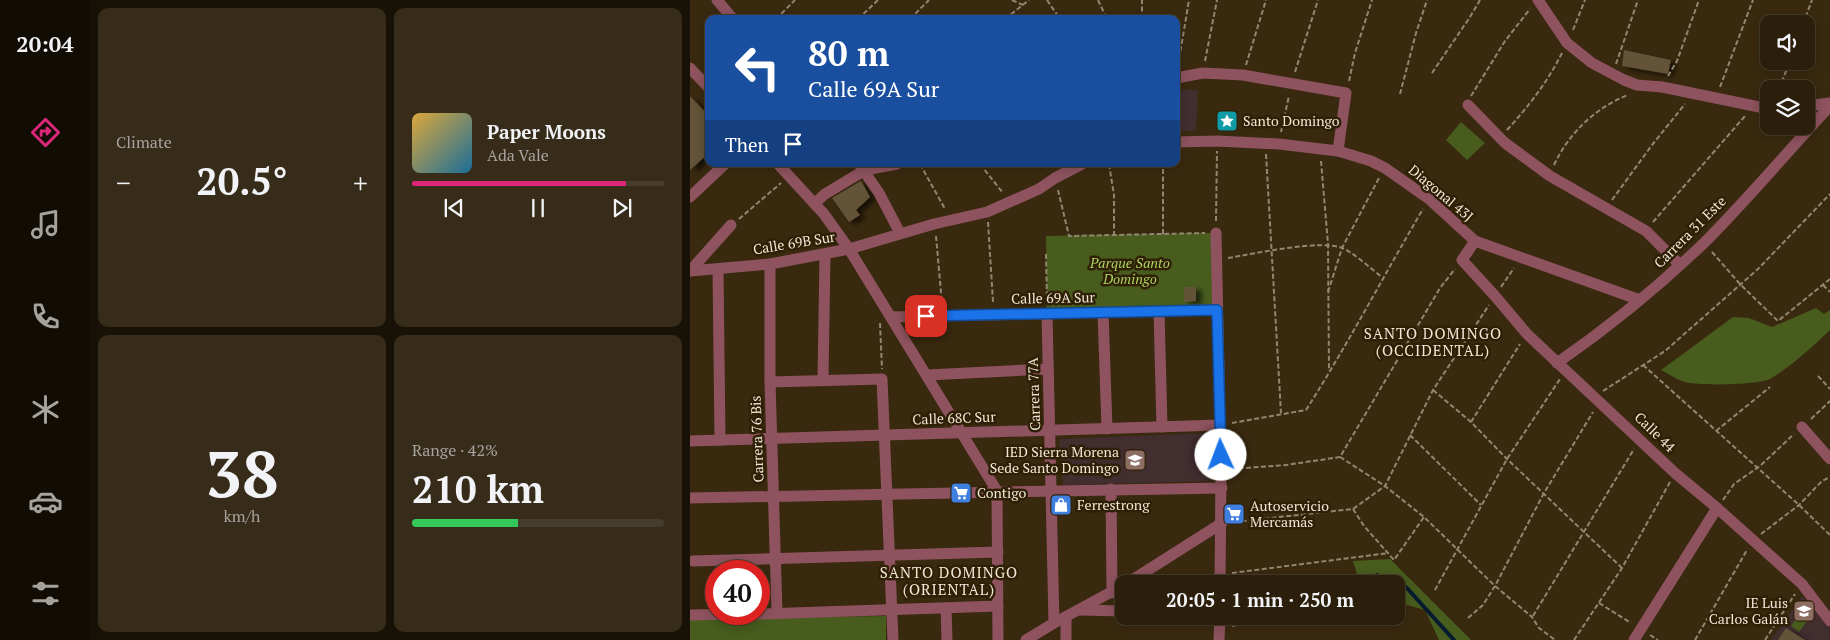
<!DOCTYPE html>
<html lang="en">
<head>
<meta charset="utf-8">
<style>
  :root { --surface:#2b1f0b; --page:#372c19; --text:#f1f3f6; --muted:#a6a29d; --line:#473d2c; --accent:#db2777 }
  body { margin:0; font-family:"PT Serif",serif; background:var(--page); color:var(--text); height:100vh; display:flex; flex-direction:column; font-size:19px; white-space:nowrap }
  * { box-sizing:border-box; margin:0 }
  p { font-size:16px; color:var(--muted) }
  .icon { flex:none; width:28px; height:28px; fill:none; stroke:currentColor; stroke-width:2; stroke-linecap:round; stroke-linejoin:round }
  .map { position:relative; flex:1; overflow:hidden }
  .details { display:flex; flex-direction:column; gap:8px; padding:8px; background:#181106; width:600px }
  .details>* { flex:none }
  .hud { position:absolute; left:15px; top:15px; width:475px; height:152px; border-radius:10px; box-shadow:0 2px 12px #0003,0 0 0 1px var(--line); background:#1a4fa0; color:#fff; overflow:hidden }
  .controls { position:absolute; left:1070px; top:15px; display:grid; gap:10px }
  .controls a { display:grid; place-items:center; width:55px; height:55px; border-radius:10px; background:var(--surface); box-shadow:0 2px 12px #0003,0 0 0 1px var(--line); font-size:25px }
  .speed { position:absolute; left:15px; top:560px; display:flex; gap:10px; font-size:25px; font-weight:700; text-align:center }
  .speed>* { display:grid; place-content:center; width:65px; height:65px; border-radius:50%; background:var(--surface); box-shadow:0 2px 12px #0003,0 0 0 1px var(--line); line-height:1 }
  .speed .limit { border:8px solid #d22; background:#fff; color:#111 }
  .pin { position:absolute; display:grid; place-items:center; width:42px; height:42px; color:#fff; margin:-21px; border-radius:10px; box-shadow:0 2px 8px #0006 }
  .me { position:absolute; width:55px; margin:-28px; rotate:358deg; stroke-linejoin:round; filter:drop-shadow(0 0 4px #0008) }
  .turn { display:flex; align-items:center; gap:18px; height:105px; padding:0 20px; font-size:22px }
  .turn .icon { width:65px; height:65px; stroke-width:2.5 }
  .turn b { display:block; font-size:35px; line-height:42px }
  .then { display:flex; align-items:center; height:48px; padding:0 20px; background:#0003; gap:10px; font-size:19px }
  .big { font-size:38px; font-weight:800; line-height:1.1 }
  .details .tile { flex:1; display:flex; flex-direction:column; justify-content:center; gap:8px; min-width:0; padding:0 18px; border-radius:10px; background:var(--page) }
  .details .dial { align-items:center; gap:0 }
  .dial b { font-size:65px; line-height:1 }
  .song { display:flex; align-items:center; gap:15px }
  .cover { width:60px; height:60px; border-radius:8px; background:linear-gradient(135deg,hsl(40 70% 55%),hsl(200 70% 35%)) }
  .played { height:5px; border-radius:2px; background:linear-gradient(90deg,var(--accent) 85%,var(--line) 85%) }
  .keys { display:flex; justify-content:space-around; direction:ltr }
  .heat { display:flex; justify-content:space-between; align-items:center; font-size:28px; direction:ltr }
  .charge { height:8px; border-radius:4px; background:linear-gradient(90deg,#34c759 42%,var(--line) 0) }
  .details .tiles { flex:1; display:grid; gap:8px; grid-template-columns:repeat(2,1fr) }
  .trip { position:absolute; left:425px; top:575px; width:290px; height:50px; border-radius:10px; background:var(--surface); box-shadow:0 2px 12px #0003,0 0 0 1px var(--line); font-weight:800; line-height:50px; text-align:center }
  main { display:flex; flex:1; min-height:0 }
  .dock { display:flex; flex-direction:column; width:90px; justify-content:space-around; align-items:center; background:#110c04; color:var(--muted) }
  .dock .icon { width:35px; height:35px }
  .dock .active { color:var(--accent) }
  .dock b { font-size:22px; color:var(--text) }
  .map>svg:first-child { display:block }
  .education { fill:#422d2f }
  .green { fill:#475c1d }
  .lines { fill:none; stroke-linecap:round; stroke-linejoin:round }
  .stream { stroke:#071b30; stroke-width:4 }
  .building { fill:#645238; filter:url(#shadow) }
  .path { stroke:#938671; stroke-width:2; stroke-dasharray:5 2.5; stroke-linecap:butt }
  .minor { stroke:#8e535f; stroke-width:11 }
  .route-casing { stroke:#114b97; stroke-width:12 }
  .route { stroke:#1a73e8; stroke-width:9 }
  .labels { text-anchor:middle; stroke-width:5; stroke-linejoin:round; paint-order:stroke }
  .poi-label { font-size:14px; fill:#f1e7d8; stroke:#2f1f05; text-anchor:start }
  .street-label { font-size:14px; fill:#f1e7d8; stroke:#2f1f05 }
  .park-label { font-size:14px; font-style:italic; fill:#abd361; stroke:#2f1f05 }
  .neighbourhood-label { font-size:15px; letter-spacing:1px; fill:#f1e7d8; stroke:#2f1f05 }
</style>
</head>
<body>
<main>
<nav class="dock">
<b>20:04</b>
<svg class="icon active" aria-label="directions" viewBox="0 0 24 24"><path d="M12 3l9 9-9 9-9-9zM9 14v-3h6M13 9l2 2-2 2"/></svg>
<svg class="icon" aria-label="music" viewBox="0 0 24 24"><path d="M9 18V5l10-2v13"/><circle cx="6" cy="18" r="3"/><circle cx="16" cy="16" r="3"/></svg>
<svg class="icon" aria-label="phone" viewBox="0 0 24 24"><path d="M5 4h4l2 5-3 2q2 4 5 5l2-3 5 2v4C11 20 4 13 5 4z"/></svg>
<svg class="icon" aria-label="climate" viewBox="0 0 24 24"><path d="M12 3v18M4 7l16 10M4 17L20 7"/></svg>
<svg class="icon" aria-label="car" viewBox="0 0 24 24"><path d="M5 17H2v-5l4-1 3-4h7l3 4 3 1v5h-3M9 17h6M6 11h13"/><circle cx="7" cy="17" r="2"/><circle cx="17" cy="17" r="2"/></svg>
<svg class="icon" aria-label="filters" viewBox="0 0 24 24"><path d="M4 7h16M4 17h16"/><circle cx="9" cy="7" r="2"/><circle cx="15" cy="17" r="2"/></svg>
</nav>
<section class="details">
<div class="tiles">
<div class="tile"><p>Climate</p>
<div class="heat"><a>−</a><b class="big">20.5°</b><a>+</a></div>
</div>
<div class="tile">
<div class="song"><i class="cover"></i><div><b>Paper Moons</b><p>Ada Vale</p></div></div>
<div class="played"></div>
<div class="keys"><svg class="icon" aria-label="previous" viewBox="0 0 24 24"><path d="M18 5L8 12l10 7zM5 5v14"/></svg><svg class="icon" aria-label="pause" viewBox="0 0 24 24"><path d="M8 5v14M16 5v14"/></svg><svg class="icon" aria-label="next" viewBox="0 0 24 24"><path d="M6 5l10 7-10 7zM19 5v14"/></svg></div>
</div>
<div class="tile dial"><b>38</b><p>km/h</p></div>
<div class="tile"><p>Range · 42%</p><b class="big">210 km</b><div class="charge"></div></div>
</div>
</section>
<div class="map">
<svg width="1140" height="640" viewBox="0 0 1140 640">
  <defs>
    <filter id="shadow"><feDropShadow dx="5.5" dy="3" stdDeviation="2.5" flood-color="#0009"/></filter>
  </defs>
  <rect width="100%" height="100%" fill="#39290f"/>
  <g class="education">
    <path d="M486,89L508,90L506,131H486Z"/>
    <path d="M520,433L519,481L373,485L369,439Z"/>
    <path d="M1112,596L1139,625L1140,640H1081Z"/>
  </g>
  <g class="green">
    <path d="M771,122L795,143L777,160L756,140Z"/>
    <path d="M523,233L524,307L357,310L356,236Z"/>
    <path d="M1126,308L1134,314L1140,310V330C1122,347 1102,366 1080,379C1068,385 1009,386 995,382C987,380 979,374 971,370L1043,317L1059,318L1082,327Z"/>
    <path d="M700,559L781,640H749L735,610L706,602V584H683L669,581L663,561Z"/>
    <path d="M1112,610L1121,616L1109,632L1101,626Z"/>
    <path d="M196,616V640H0V619Z"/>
  </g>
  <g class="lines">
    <path class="stream" d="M687,575L716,587L764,640"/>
  </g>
  <g class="building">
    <path d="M934,50L981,60L978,74L932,66Z"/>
    <path d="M0,96L19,116V153L0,170Z"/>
    <path d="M171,181L180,197L166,210L170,215L159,222L142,198Z"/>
    <path d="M494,287H506V301L494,302Z"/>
    <path d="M1096,628L1115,640H1088Z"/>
  </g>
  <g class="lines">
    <g class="path">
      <path d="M322,0L333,5"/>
      <path d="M357,0L370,19"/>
      <path d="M408,0L417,19"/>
      <path d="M86,19L105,0"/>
      <path d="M168,19L188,0"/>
      <path d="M220,19L239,0"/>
      <path d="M315,19L339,0"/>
      <path d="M452,19V0"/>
      <path d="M1113,24L1122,0"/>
      <path d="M883,30L895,0"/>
      <path d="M515,61L527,0"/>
      <path d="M926,64L948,0"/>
      <path d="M556,65L576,0"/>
      <path d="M488,66L499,0"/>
      <path d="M605,72L628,0"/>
      <path d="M742,73L780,17L790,0"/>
      <path d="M978,76L987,61L1009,0"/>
      <path d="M659,81L665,53L682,0"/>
      <path d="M1030,87L1063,0"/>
      <path d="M1089,89L1100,61"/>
      <path d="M710,94L726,33L737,0"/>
      <path d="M781,96L815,41L840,9"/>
      <path d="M817,130C839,106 858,81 872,53"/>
      <path d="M591,132L599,96"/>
      <path d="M576,154L591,413"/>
      <path d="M631,161L638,244L639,371"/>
      <path d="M230,164L255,209"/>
      <path d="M290,164L313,193"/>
      <path d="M355,164L358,168"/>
      <path d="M419,164L424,195V235"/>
      <path d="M864,165C879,133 905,108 938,95"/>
      <path d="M368,190L379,236L515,233"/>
      <path d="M922,200L962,145L995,104"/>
      <path d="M49,219L91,183"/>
      <path d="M526,221L527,151"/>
      <path d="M298,222L303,302"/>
      <path d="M963,222L1055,116"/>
      <path d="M473,234V164"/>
      <path d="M246,236L252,304"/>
      <path d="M1022,252L1050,284L1088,321L1140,279"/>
      <path d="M356,254L357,301"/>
      <path d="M538,258C562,254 632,239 652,248C663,252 681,269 692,277"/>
      <path d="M1133,285L1140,292"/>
      <path d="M811,287L824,268"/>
      <path d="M638,292L652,248L689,178"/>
      <path d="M190,323L192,369"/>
      <path d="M953,365L1109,505L1140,535"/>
      <path d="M1128,376L1140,389"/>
      <path d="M743,390L781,422L817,459L932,568"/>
      <path d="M913,391L975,351L1068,269L1140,194"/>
      <path d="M1121,419L1140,401"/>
      <path d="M781,422L830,344"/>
      <path d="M542,423L616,410C658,344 694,275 733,209"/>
      <path d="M1026,431L1080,387"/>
      <path d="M720,435L791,505"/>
      <path d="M650,457L695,486L734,517L805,586L842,617L849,628L865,640"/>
      <path d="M541,469L596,465L650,457L750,288L765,269"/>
      <path d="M1033,500L1044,484L1070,466L1104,434"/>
      <path d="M663,509L674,526L704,560L734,517"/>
      <path d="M544,522L663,509L695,486L743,390L799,305"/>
      <path d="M1071,534L1109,505L1132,481L1140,477"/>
      <path d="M542,573L699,553"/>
      <path d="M745,590L817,459L870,379"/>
      <path d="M909,603L941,623"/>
      <path d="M843,616L944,449"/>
      <path d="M778,618L793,605L805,586L854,493L903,412"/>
      <path d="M542,626L596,616"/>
      <path d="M960,635L968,640"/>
      <path d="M884,640L932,568L980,482"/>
      <path d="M1005,640L1057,550"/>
      <path d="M1075,640L1105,594"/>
    </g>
    <g class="minor">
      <path d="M27,0L43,19"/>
      <path d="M848,0L877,43L902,63L934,80L947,85L972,87L1079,109"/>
      <path d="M0,68L19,88"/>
      <path d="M486,78L513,73L553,75L656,93L648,151"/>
      <path d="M778,105L815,143L860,176L956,231L989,264"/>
      <path d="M1116,106L1140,103"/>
      <path d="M486,142L527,141L589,144L648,151L681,161L695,168L739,199L785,241L950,300"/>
      <path d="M88,164L134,214L159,249L307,491"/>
      <path d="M169,164L189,193L210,233"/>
      <path d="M0,197L35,164"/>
      <path d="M125,203L135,194L175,170L207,164"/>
      <path d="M526,233L531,470L530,584"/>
      <path d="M785,241L772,260L805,296L837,334L985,473L1027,508L1112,584L1140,621"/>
      <path d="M80,264V382L87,613"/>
      <path d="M28,269L30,440"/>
      <path d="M0,271L80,264L159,249L244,224L297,212L349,189L365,178L392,164"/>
      <path d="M0,271L41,225"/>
      <path d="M469,311L472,427"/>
      <path d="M413,312L417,429"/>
      <path d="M357,314L364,623"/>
      <path d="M201,317L527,310"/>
      <path d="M867,363C919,327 968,287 1014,243C1057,200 1098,151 1140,106"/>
      <path d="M237,375L358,369"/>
      <path d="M133,380L135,254"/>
      <path d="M80,382L192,379L203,640"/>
      <path d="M1112,427L1140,459"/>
      <path d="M0,441L530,425"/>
      <path d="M421,489L422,593"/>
      <path d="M307,491L308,640"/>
      <path d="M0,498L532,488"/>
      <path d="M3,561L308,552"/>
      <path d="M436,584L532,523"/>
      <path d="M256,608L257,640"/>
      <path d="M390,610L434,611"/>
      <path d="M69,614L308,606"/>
      <path d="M0,615L55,614"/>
      <path d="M336,640L364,623L434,585"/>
      <path d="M376,640V617"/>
      <path d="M529,640L530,616"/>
      <path d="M944,640L1027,508"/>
    </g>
  </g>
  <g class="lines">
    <g class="route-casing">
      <path id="route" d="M236,316L527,310L531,455"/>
    </g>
    <use href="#route" class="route"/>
  </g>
  <defs>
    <g id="sight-square" transform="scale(1.125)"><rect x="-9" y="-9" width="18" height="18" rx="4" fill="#0f9aa8" stroke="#2f1f05"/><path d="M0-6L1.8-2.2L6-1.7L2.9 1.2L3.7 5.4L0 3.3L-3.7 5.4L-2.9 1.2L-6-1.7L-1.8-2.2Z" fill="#fff"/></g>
    <g id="school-square" transform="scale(1.125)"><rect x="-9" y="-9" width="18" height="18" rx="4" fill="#8d6e63" stroke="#2f1f05"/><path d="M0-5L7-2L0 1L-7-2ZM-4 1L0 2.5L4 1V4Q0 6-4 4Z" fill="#fff"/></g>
    <g id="supermarket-square" transform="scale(1.125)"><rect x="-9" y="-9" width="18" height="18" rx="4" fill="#3f7fe0" stroke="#2f1f05"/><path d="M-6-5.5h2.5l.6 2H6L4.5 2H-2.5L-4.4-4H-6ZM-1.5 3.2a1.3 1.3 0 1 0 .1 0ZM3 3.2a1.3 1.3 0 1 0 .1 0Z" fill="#fff"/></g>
    <g id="shop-square" transform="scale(1.125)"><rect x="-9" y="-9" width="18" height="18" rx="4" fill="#3f7fe0" stroke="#2f1f05"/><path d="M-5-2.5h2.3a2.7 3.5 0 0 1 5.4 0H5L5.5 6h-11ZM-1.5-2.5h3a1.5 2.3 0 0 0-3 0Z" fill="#fff"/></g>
  </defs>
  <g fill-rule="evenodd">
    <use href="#sight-square" x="537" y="121"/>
    <use href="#school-square" x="445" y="460"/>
    <use href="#supermarket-square" x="271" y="493"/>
    <use href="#shop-square" x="371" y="505"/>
    <use href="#supermarket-square" x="544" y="514"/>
    <use href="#school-square" x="1114" y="611"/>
  </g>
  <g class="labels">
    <g class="poi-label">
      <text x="553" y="126">Santo Domingo</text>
      <text x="429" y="457" text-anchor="end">IED Sierra Morena<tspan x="429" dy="16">Sede Santo Domingo</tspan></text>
      <text x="287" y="498">Contigo</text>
      <text x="387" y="510">Ferrestrong</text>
      <text x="560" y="511">Autoservicio<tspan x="560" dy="16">Mercamás</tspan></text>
      <text x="1098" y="608" text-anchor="end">IE Luis<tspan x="1098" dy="16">Carlos Galán</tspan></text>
    </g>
    <g class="street-label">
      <text transform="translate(751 193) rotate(40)" y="5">Diagonal 43J</text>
      <text transform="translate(1000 232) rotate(-45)" y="5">Carrera 31 Este</text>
      <text transform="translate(104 243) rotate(-9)" y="5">Calle 69B Sur</text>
      <text transform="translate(363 298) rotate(-1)" y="5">Calle 69A Sur</text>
      <text transform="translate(344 394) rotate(-92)" y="5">Carrera 77A</text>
      <text transform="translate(264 418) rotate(-2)" y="5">Calle 68C Sur</text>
      <text transform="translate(965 432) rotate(44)" y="5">Calle 44</text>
      <text transform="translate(67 439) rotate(-92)" y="5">Carrera 76 Bis</text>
    </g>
    <g class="park-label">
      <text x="440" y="268">Parque Santo<tspan x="440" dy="16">Domingo</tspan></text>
    </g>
    <g class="neighbourhood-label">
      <text x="743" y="339">SANTO DOMINGO<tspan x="743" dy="17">(OCCIDENTAL)</tspan></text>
      <text x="259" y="578">SANTO DOMINGO<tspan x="259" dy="17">(ORIENTAL)</tspan></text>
    </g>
  </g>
</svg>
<div class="controls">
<a><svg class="icon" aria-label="sound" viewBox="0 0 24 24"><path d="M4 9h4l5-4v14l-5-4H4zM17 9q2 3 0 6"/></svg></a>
<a><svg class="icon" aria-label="layers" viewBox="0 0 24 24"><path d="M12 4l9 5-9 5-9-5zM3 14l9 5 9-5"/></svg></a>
</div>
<div class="speed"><div class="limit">40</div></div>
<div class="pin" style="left:236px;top:316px;background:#d93025"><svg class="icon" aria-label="arrive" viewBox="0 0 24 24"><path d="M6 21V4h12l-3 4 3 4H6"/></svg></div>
<svg class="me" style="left:531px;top:455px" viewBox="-20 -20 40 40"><circle r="19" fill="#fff"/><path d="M0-13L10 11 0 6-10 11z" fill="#1a73e8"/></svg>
<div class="trip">20:05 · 1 min · 250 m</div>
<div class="hud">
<div class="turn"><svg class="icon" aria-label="left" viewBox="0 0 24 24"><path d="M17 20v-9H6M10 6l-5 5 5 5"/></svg><div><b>80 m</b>Calle 69A Sur</div></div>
<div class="then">Then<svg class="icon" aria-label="arrive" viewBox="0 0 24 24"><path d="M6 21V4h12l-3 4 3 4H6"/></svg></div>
</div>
</div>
</main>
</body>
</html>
